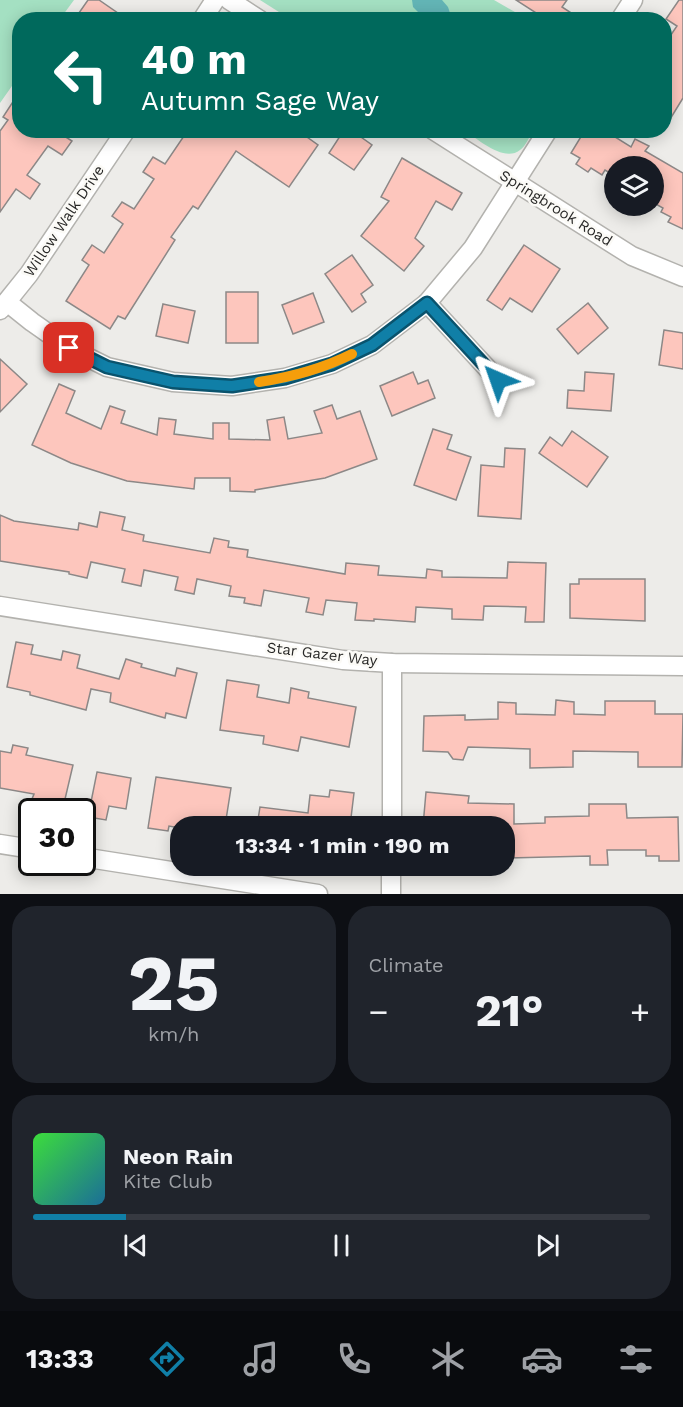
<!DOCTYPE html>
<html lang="en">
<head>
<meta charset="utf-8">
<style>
  :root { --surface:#171b24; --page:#20242c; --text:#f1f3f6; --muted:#9ea1a6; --line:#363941; --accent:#107fa7 }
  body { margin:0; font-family:"Work Sans",sans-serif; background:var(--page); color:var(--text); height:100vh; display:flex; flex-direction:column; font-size:22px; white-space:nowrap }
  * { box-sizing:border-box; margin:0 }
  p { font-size:20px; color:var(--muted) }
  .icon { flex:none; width:33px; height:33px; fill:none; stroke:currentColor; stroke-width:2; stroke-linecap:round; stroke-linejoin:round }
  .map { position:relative; height:894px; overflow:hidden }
  .panel { display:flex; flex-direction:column; gap:12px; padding:12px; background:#0d0f14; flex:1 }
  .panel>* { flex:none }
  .guide { position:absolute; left:12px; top:12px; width:660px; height:126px; border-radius:24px; box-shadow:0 3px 15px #0003; background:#00695c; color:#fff; overflow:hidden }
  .controls { position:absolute; left:604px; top:156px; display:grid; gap:12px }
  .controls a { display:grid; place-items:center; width:60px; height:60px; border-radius:50%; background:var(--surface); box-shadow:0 3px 15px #0003; font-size:30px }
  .speed { position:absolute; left:18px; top:798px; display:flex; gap:12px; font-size:30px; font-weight:700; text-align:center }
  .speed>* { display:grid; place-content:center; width:78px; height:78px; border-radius:50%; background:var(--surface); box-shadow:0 3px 15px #0003; line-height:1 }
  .speed .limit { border:3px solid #111; border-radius:9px; background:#fff; color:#111 }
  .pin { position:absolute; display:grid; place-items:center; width:51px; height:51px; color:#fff; margin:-26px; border-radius:12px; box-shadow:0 3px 9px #0006 }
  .me { position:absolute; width:66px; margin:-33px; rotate:317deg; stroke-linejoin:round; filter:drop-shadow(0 0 4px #0008) }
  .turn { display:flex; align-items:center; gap:21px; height:126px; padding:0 30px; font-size:27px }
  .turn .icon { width:78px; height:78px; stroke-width:2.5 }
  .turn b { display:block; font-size:42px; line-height:51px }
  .big { font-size:45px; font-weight:700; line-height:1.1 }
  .panel .card { flex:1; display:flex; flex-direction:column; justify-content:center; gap:9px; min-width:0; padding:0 21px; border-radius:24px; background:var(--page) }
  .panel .dial { align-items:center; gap:0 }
  .dial b { font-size:78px; line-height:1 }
  .song { display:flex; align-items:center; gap:18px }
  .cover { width:72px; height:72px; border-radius:9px; background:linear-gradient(135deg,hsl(120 70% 55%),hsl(200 70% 35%)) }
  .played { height:6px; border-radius:3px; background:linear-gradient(90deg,var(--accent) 15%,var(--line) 15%) }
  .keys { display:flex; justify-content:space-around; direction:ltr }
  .heat { display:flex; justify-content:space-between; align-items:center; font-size:33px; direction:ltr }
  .panel .tiles { flex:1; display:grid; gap:12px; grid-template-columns:1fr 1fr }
  .card:last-child { grid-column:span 2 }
  .trip { position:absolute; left:170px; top:816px; width:345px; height:60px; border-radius:24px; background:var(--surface); box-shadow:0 3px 15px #0003; font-weight:700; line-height:60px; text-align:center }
  .menu { display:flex; height:96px; justify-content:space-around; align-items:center; background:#090b0e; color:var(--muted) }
  .menu .icon { width:42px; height:42px }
  .menu .on { color:var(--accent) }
  .menu b { font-size:27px; color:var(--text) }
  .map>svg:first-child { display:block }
  .green { fill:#a4e0c2 }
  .water { fill:#63b5b6 }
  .building { fill:#fdc6bd; stroke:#8c8887; stroke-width:1.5 }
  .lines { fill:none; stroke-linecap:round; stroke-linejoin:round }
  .minor-casing { stroke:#b3b2ae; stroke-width:21 }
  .minor { stroke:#fff; stroke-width:18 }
  .route-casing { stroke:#0a536d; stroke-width:15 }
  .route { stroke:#107fa7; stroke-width:10 }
  .slow { stroke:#f59e0b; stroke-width:10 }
  .labels { text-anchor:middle; stroke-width:5; stroke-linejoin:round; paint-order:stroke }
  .street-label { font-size:15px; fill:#282827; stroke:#fbfaf6 }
</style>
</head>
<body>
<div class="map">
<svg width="683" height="894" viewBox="0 0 683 894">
  <rect width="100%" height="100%" fill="#edece9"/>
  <g class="green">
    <path d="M0,0H74L60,19L20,20L19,76L0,103Z"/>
    <path d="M260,0H494L527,19H290Z"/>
    <path d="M465,131H533C529,137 526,146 520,150C504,163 478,139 465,131Z"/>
  </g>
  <path class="water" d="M412,0H442L448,7L452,19H425L413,7Z"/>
  <g class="building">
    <path d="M88,0H99L128,20H74Z"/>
    <path d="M516,0H567L562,7L582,20H547Z"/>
    <path d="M679,0H683V98L664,129V45L677,26L666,19Z"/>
    <path d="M20,91V130H55L72,141L62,155L48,146L27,175L40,184L30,199L16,189L0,212V131L8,120L3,117Z"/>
    <path d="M188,130H297L318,145L289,187L236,151L198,209L193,206L171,237L175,240L125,319L118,316L110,329L66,301L89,265L82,260L92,245L104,253L123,224L112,216L122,202L134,209L154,179L143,172L153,157L165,164Z"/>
    <path d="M344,130H351L372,145L354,170L329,153Z"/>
    <path d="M585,130H604L631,147L635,139L649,146L645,151L683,173V229L668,222L671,217L661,212L663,208L654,203V166H615V176L605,170L602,175L591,168L588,172L576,164L580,158L571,153Z"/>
    <path d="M402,158L462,193L452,210L436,201L415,238L424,246L404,271L361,236L389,201L381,197Z"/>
    <path d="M524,245L560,269L532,312L510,298L502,310L487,300Z"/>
    <path d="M352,255L373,285L361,294L366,302L352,312L325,274Z"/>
    <rect x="226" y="292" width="32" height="51"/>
    <path d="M313,293L324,322L293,334L282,305Z"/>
    <path d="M588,303L608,328L578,354L557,329Z"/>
    <path d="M163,304L195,311L188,343L156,336Z"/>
    <path d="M664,330L683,333V369L659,365Z"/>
    <path d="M0,359L27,384L0,412Z"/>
    <path d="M413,372L418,384L428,380L435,398L392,416L380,386Z"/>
    <path d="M585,372L614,374L611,411L567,408L568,390L584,391Z"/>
    <path d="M59,384L75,391L66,413L101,429L110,406L125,411L121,423L157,435L159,418L176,420L174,434L213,439V423H229V439L270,440L267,420L284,417L288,439L322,433L314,411L332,405L337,419L360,411L377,459L325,478L255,490V492L230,491V478H195L194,489L127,481L71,463L32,445Z"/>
    <path d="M433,429L452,435L447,449L471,457L456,500L414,485Z"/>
    <path d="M572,431L608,457L587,487L539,453L550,437L562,446Z"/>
    <path d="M505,448L525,449L521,519L478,516L481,465L504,467Z"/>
    <path d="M100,512L125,517L122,530L144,535L143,541L210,553L214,538L229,541L228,547L248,550L247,557L345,574L346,563L379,566L378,575L426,578L427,569L442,571V577L507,578L508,562L546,563L544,622H525L526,607L484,606L483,620L452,619V609L416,607L415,622L374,619V621L355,620L357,603L326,600L323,615L306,612L309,598L264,590L261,606L244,603L245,598L229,596L231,586L197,579L194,594L175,590L178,577L144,570L141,586L122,582L125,569L91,562L87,578L69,574V572L0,561V515L14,521L78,530L79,523L97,527Z"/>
    <path d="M579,579H645V621L570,618V584H579Z"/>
    <path d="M16,642L33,645L31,654L61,660L63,651L80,655L77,668L119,679L126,659L142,664L141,667L175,676L177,668L197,673L186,718L166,713L165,718L110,702L111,693L91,689L86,710L30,695V692L7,687Z"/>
    <path d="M227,680L259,685L257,697L289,703L291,688L309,692L308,698L356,707L349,747L301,737L298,751L263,744L264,736L220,730Z"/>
    <path d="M556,700L574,702V714L605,715V701H655V714H683L682,767H638V752L573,751V767L530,768V749L468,747L463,760L453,759L448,752L423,751L424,716L465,715V720L498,719V702L516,703V714L555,715Z"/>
    <path d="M13,745L28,748L26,755L73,765L62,812L45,810L47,802L32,799L34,794L0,788V751L11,753Z"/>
    <path d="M97,772L131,778L126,809L109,806L106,820L88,817Z"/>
    <path d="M156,777L231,788L225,826L180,828L169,826L168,831L148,828Z"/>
    <path d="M330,790L354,793L350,826H257L260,807L308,813L310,795L329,797Z"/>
    <path d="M426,792L469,796L468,803L514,804V824L545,823V817L589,816V804H626L627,818L678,817L679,861H659V856H646V850H607L608,865H590V856L504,858V826H423Z"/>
  </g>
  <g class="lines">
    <g class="minor-casing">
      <g id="minor">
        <path d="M229,0L260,20"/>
        <path d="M202,20L215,0"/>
        <path d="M620,20L633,0"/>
        <path d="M433,130L632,256L683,277"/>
        <path d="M7,302L32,322L69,348L107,367L173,382L232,386L285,378L332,364L372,345L427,303L473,248L548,130"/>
        <path d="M427,303L498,380"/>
        <path d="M0,310L29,274L126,130"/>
        <path d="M0,606L343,660L392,663L683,666"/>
        <path d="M392,826V663"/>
        <path d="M0,844L32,849"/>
        <path d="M82,857L318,894"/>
        <path d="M391,894V866"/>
      </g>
    </g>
    <use href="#minor" class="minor"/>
  </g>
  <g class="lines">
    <g class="route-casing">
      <path id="route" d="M69,348L107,367L173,382L232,386L285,378L332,364L372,345L427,303L498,380"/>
    </g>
    <use href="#route" class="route"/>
    <path class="slow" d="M259,382C292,377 322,369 352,354"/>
  </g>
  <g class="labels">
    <g class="street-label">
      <text transform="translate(556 208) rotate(32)" y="5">Springbrook Road</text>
      <text transform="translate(64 221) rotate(-56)" y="5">Willow Walk Drive</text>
      <text transform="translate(322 654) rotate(7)" y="5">Star Gazer Way</text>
    </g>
  </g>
</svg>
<div class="controls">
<a><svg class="icon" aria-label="layers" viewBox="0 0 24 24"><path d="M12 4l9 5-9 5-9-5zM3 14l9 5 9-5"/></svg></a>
</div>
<div class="speed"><div class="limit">30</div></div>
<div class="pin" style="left:69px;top:348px;background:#d93025"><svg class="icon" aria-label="arrive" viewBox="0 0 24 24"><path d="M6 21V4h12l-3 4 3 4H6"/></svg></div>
<svg class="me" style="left:498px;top:380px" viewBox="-20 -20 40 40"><path d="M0-17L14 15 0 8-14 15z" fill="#107fa7" stroke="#fff" stroke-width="4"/></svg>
<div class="trip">13:34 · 1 min · 190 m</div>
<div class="guide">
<div class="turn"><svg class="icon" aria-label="left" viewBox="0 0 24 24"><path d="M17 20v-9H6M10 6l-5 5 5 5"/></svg><div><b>40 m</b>Autumn Sage Way</div></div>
</div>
</div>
<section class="panel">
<div class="tiles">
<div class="card dial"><b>25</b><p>km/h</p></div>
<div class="card"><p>Climate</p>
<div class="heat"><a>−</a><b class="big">21°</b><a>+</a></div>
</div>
<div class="card">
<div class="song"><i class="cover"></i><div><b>Neon Rain</b><p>Kite Club</p></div></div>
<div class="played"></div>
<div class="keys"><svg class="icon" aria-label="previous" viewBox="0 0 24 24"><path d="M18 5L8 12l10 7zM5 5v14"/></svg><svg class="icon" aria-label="pause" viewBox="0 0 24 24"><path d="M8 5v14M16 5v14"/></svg><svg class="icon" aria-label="next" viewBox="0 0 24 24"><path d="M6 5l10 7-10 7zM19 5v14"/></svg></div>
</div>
</div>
</section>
<nav class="menu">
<b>13:33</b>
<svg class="icon on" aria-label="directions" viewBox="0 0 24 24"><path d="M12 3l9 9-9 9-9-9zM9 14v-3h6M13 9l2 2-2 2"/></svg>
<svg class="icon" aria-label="music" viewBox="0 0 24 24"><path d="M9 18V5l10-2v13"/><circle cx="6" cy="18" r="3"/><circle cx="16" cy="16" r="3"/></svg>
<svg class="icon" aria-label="phone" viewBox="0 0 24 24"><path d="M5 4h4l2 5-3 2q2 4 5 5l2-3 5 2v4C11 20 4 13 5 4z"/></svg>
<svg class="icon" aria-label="climate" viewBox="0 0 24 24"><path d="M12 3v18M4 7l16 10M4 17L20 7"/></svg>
<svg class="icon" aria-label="car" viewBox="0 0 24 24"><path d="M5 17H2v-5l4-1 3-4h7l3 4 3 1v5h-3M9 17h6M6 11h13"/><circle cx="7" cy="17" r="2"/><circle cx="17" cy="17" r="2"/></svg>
<svg class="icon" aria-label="filters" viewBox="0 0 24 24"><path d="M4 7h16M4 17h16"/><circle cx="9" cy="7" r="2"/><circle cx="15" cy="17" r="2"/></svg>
</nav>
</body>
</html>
